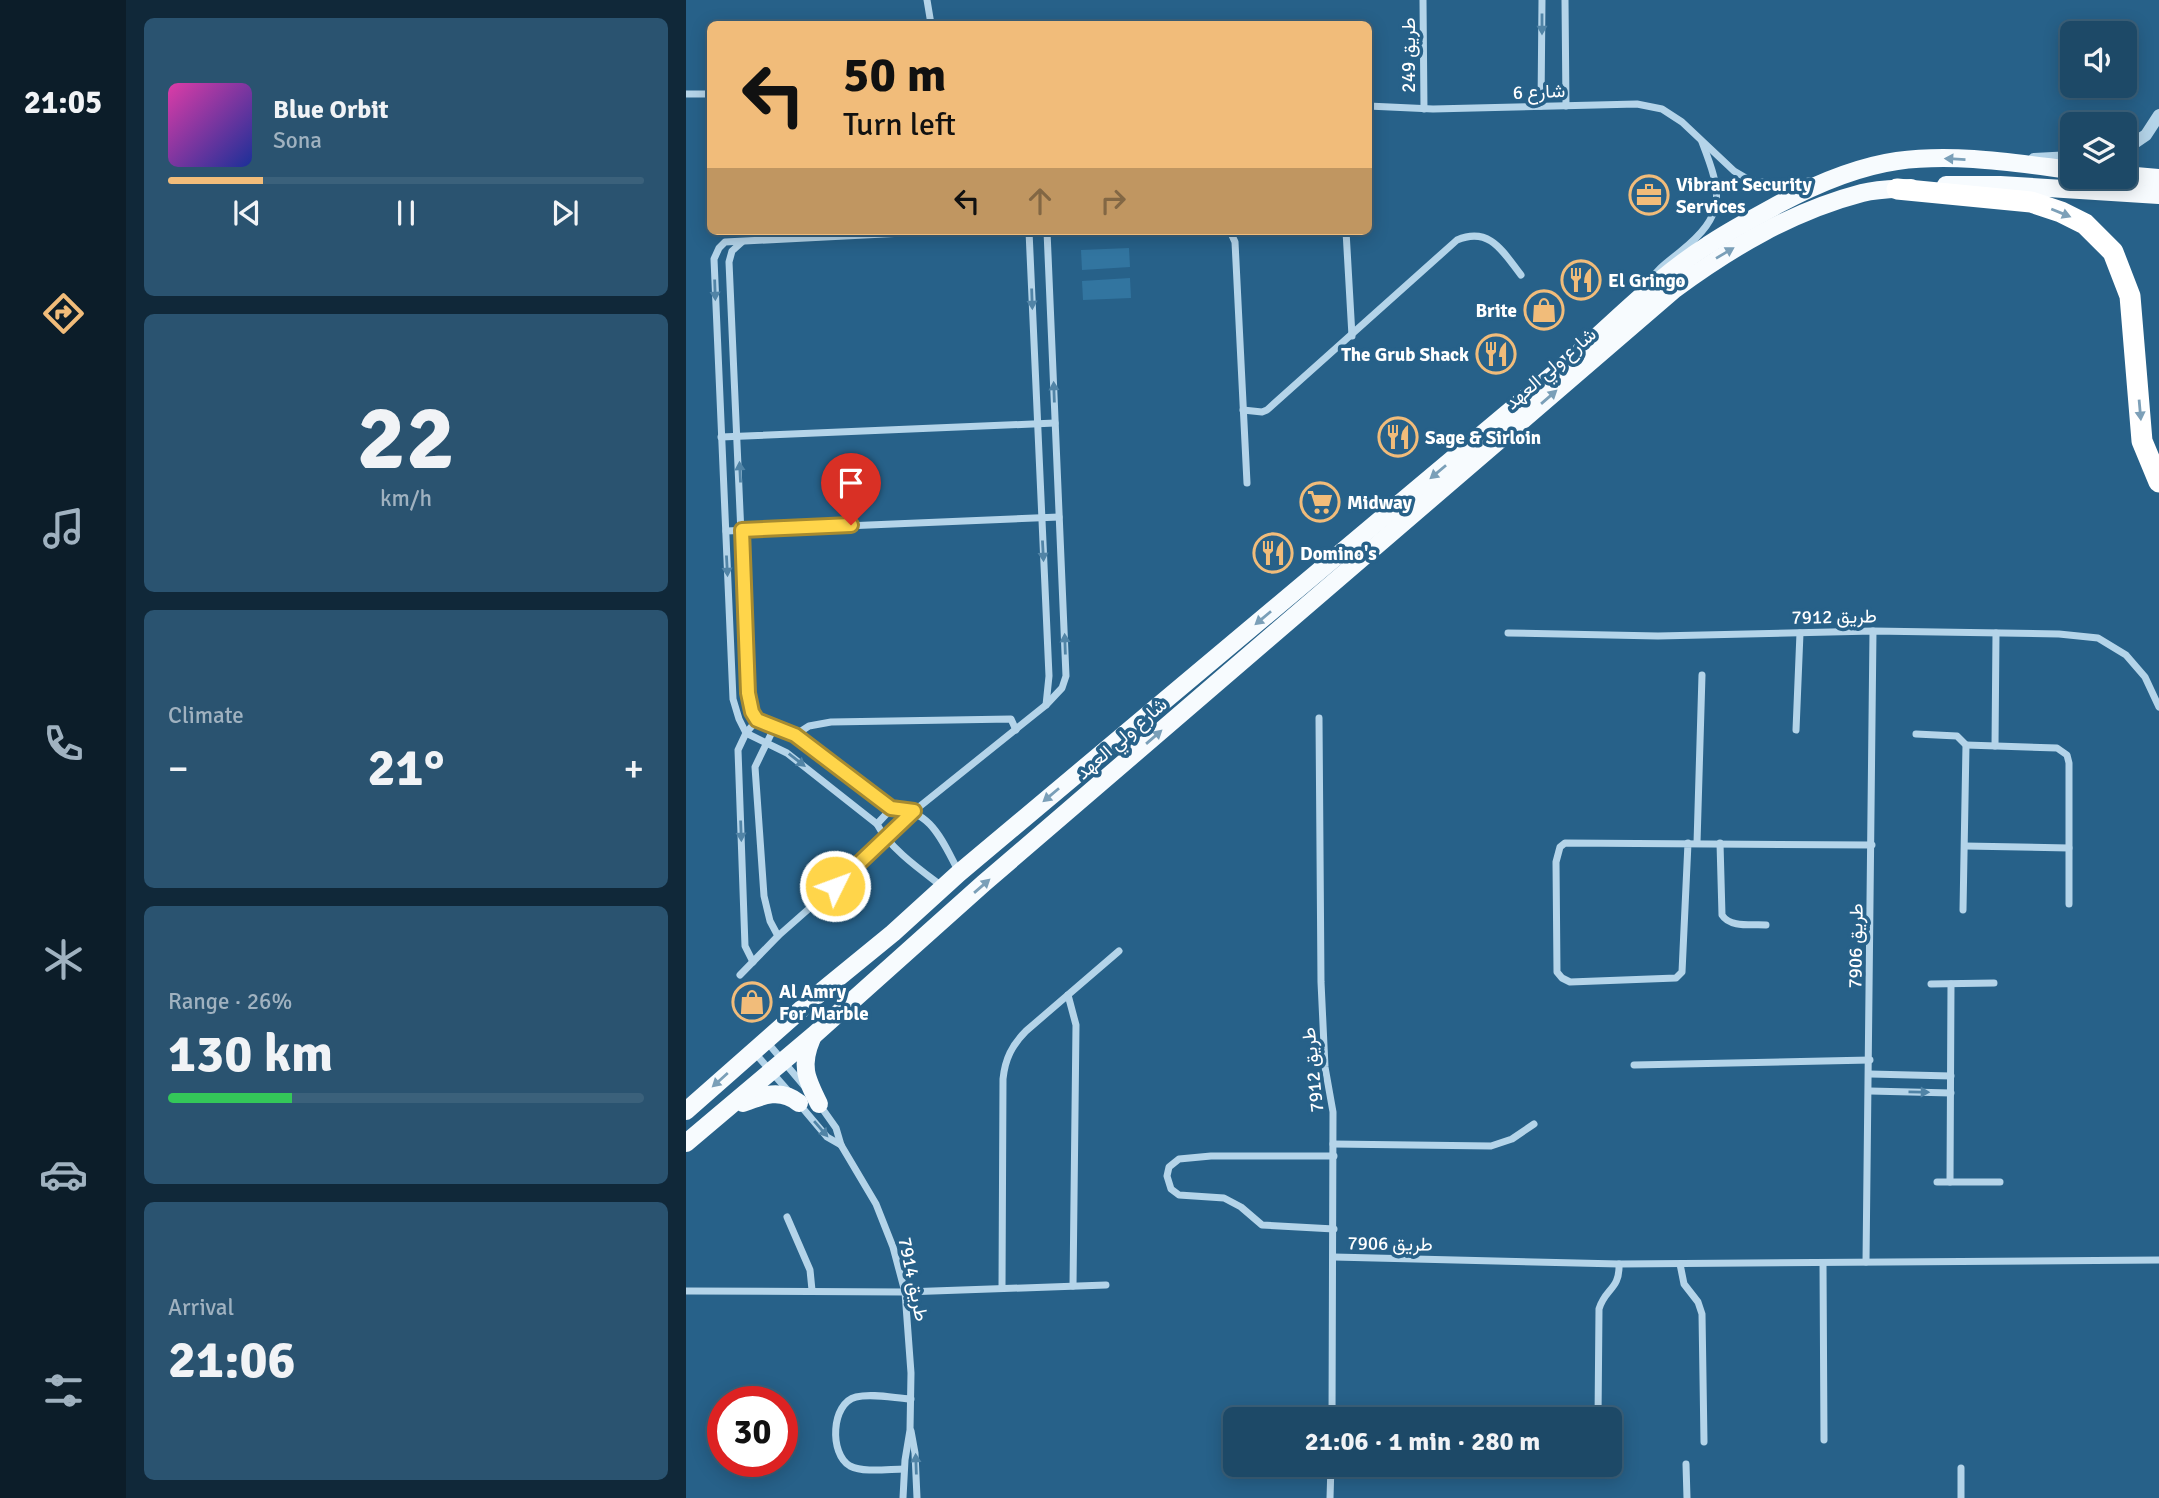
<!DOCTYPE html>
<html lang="en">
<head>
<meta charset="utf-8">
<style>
  :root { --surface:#1d4967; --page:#2a5370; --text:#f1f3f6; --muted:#a0b2c0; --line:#3b617b; --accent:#f1bc7a }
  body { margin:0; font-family:Signika,Vazirmatn,sans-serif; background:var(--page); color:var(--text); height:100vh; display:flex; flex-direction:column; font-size:26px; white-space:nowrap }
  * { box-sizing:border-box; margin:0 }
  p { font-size:23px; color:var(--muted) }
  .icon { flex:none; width:38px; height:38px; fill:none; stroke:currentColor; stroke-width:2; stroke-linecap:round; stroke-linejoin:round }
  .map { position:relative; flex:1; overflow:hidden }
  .panel { display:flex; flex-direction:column; gap:18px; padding:18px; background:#102839; width:560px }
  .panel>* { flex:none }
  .guide { position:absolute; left:21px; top:21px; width:665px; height:214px; border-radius:10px; box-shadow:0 4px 18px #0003,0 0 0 2px var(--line); background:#f1bc7a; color:#111; overflow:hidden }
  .buttons { position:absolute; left:1374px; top:21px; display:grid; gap:14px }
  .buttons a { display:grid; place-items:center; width:77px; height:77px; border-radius:10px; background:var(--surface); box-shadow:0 4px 18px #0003,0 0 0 2px var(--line); font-size:35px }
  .speed { position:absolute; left:21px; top:1386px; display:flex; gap:14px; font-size:35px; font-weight:700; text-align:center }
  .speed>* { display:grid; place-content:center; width:91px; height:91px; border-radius:50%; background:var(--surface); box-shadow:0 4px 18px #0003,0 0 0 2px var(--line); line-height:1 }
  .speed .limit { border:10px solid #d22; background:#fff; color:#111 }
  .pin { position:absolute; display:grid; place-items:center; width:60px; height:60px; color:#fff; margin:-72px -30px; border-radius:50% 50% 50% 0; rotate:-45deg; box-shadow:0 0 7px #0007 }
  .pin .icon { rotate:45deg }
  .me { position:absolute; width:77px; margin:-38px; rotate:48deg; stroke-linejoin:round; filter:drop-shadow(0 0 5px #0008) }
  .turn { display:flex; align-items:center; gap:24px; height:147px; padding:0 21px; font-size:32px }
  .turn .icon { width:91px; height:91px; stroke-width:2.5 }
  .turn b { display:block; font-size:49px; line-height:60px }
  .lanes { display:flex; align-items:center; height:66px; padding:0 21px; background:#0003; justify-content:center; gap:35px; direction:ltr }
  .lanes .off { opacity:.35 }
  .big { font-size:52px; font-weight:700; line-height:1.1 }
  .panel .tile { flex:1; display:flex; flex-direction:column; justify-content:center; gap:10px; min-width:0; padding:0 24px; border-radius:10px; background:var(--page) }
  .panel .dial { align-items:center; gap:0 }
  .dial b { font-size:91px; line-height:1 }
  .song { display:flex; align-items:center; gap:21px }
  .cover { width:84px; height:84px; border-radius:10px; background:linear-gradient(135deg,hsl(320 70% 55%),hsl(230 70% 35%)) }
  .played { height:7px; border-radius:4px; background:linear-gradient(90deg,var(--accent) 20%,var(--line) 20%) }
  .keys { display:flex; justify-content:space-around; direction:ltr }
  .heat { display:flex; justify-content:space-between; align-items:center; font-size:38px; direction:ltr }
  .charge { height:10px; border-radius:5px; background:linear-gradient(90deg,#34c759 26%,var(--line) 0) }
  .trip { position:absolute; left:537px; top:1407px; width:399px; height:70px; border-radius:10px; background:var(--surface); box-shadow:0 4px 18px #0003,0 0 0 2px var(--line); font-weight:700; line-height:70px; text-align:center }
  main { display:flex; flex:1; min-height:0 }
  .tab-bar { display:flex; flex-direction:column; width:126px; justify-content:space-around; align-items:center; background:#0c1d29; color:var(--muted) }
  .tab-bar .icon { width:49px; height:49px }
  .tab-bar .selected { color:var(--accent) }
  .tab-bar b { font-size:32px; color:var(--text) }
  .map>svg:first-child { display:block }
  .green { fill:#3275a0 }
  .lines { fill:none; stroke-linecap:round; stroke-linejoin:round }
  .minor { stroke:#b4d4e9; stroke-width:7 }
  .tertiary { stroke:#b4d4e9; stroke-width:12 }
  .primary { stroke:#f7fbfe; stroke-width:18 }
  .motorway { stroke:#fff; stroke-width:21 }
  .oneway { fill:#5184a6 }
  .oneway2 { fill:#7a9fb8 }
  .oneway3 { fill:#7da0b8 }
  .route-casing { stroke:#a68a30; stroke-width:18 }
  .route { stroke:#ffd54a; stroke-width:12 }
  .labels { text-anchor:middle; stroke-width:7; stroke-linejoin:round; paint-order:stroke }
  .street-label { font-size:19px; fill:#fff; stroke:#276189 }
  .poi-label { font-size:19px; font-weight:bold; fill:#fff; stroke:#276189; text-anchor:start }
</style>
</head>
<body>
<main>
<nav class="tab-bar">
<b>21:05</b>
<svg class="icon selected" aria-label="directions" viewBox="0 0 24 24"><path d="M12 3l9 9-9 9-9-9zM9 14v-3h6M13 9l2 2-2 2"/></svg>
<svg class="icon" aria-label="music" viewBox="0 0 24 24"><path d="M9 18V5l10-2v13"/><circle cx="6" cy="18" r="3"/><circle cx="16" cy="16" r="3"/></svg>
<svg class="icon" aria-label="phone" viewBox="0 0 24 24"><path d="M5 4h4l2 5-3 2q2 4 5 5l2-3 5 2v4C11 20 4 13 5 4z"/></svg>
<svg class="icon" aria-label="climate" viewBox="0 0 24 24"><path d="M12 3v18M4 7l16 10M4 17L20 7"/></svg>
<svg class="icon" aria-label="car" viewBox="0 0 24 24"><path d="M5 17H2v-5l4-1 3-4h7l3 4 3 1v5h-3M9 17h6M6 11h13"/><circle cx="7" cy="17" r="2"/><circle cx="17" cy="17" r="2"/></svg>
<svg class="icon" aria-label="filters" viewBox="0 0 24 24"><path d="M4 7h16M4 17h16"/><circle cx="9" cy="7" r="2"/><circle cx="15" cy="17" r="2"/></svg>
</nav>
<section class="panel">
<div class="tile">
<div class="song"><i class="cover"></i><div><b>Blue Orbit</b><p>Sona</p></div></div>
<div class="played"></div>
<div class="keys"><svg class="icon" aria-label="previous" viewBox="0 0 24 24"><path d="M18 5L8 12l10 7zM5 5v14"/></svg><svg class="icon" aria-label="pause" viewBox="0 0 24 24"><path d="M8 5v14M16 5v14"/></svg><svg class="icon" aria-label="next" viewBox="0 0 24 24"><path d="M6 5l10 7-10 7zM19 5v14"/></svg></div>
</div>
<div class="tile dial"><b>22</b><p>km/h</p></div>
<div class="tile"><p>Climate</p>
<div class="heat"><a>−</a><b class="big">21°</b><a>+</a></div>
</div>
<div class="tile"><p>Range · 26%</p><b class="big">130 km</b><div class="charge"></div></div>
<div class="tile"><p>Arrival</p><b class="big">21:06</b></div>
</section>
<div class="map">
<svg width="1473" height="1498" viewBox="0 0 1473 1498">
  <rect width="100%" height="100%" fill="#276189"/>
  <g class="green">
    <path d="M443,248L444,267L396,270L395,250Z"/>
    <path d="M444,278L445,298L397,300L396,281Z"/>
  </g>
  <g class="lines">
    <g class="minor">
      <path d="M241,0L245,24"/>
      <path d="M737,0L738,109"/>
      <path d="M879,0L880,106"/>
      <path d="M0,94H24"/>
      <path d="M682,106L747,109L951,104L976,109L996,122L1048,171L1065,181L1103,185L1123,181"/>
      <path d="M855,106L856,0"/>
      <path d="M343,231L363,676L360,705"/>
      <path d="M544,231L549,242L561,483"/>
      <path d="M660,231L666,336"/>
      <path d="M56,242L46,251L43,262L62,693L66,712L71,720L109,735L205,809"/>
      <path d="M963,282C971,269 983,261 994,252C1041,214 1036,194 1016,142"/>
      <path d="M557,410L576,412L581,410L771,240C804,226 817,252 835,275"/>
      <path d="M35,437L369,423"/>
      <path d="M40,531L373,517"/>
      <path d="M822,633L972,636L1187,631L1373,634L1412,638L1440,655L1459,677L1473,707"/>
      <path d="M633,718L635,982L639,1067L647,1112L646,1419"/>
      <path d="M88,728L69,767L78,896L84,921L92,936"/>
      <path d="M1110,730L1114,633"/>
      <path d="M1230,734L1271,736L1280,745L1277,910"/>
      <path d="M109,735L123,726L145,722L325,719L330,730"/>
      <path d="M1280,745L1371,748L1381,755L1383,763V904"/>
      <path d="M1309,746L1310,633"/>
      <path d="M191,824L101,753L60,733L53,719L47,699L28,259L33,248L39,242L257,231"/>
      <path d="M1002,843L996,972L990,978L884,982L876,978L871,972L870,862L874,847L879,843L1186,845"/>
      <path d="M1011,843L1016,675"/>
      <path d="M1034,843L1036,915C1044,928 1066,924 1080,925"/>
      <path d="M1279,846L1383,848"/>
      <path d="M257,887C236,871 203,848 191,824L205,809C245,808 256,841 273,872"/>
      <path d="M67,962L59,946L52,750L60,733L71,720"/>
      <path d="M54,975L92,936L186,853L228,811L360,705L376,688L380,676L361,231"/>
      <path d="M1245,984L1308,983"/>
      <path d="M382,995L390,1025L387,1286"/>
      <path d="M81,1042L119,1087"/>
      <path d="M68,1052L104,1093"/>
      <path d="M948,1065L1184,1060"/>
      <path d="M1184,1074L1265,1076"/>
      <path d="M1184,1091L1265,1093"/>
      <path d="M133,1104L150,1128L155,1145L190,1204L207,1247L219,1292L225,1373L224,1430L219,1460L217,1498"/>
      <path d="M114,1105L141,1137L155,1145"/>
      <path d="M647,1144L805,1146L826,1139L848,1124"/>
      <path d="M1251,1182H1314"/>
      <path d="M1264,1182L1265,984"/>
      <path d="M101,1217L124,1270L126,1290"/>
      <path d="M648,1229L576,1225L555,1207L538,1198L493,1195L485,1189L481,1176L483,1167L493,1159L525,1156H648"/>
      <path d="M648,1257L933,1264L1473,1260"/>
      <path d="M1180,1262L1187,631"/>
      <path d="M1137,1263L1138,1440"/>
      <path d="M994,1264L998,1284L1012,1302L1016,1314L1018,1442"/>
      <path d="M316,1288L317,1079C319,1059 326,1045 340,1031L433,951"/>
      <path d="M0,1291L219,1292L420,1285"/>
      <path d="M912,1419L913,1309C919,1288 934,1290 933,1264"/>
      <path d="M225,1431L229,1453L231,1498"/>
      <path d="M1000,1464L1001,1498"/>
      <path d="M218,1469C203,1469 178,1473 164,1466C143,1454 145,1403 170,1397C186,1393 208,1398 225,1399"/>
      <path d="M644,1498L645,1465"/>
      <path d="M1275,1498V1468"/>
    </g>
    <g class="tertiary">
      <path d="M1438,150L1460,135L1473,115"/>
      <path d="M1348,159L1386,157"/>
    </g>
    <g class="primary">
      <path d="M1438,175L1473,178"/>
      <path d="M1260,185H1314L1473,195"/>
      <path d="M126,1038C114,1066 120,1078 133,1104"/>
      <path d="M57,1103C77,1095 95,1088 113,1103"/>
      <path d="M0,1111L136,991L207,933L273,873L887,358C931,320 973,276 1022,245C1044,230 1068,218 1091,205C1128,185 1169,167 1211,161C1269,153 1329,163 1386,170"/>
      <path d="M0,1143L128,1035L298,883L989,289C1046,247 1107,211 1176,193C1192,189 1209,189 1225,188"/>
    </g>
    <path class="motorway" d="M1211,189L1345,202L1375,212L1399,224L1427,252L1444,296L1456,441L1473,482"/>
  </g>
  <defs><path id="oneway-solid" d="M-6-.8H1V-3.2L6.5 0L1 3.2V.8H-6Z" transform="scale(1.75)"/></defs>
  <g class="oneway">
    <use href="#oneway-solid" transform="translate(856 24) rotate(90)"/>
    <use href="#oneway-solid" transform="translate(29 290) rotate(88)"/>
    <use href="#oneway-solid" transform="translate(346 299) rotate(88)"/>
    <use href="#oneway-solid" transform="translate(368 392) rotate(-92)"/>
    <use href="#oneway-solid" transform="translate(54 472) rotate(-93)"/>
    <use href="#oneway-solid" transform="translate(357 551) rotate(87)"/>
    <use href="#oneway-solid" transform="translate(41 566) rotate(87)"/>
    <use href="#oneway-solid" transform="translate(379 644) rotate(-92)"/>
    <use href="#oneway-solid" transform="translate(111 760) rotate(38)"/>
    <use href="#oneway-solid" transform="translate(55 831) rotate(88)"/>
    <use href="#oneway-solid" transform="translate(1233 1092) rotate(1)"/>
    <use href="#oneway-solid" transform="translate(135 1129) rotate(49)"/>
    <use href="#oneway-solid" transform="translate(230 1464) rotate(-92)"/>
  </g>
  <g class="oneway2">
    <use href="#oneway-solid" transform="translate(1269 159) rotate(-177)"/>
    <use href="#oneway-solid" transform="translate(1039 253) rotate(-31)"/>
    <use href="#oneway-solid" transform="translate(863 397) rotate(-41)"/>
    <use href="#oneway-solid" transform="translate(752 472) rotate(140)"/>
    <use href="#oneway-solid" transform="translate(577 618) rotate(140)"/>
    <use href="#oneway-solid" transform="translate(468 737) rotate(-41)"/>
    <use href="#oneway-solid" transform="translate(365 795) rotate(140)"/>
    <use href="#oneway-solid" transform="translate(296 886) rotate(-41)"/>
    <use href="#oneway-solid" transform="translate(34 1080) rotate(138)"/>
  </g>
  <g class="oneway3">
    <use href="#oneway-solid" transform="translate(1375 213) rotate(22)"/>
    <use href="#oneway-solid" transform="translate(1454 410) rotate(85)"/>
  </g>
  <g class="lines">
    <g class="route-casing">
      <path id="route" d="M149,886L228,811L205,808L109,735L71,720L66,712L62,693L56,530L165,525"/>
    </g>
    <use href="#route" class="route"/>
  </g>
  <defs>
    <g id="office-ring" transform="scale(2.0125)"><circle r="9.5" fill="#276189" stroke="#f1bc7a" stroke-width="1.5"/><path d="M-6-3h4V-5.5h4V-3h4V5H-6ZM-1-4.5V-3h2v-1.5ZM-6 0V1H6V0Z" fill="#f1bc7a"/></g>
    <g id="restaurant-ring" transform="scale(2.0125)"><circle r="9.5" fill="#276189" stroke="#f1bc7a" stroke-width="1.5"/><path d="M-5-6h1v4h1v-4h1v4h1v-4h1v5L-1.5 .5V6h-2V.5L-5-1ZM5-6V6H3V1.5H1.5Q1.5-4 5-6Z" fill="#f1bc7a"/></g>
    <g id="shop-ring" transform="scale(2.0125)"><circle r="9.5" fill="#276189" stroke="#f1bc7a" stroke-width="1.5"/><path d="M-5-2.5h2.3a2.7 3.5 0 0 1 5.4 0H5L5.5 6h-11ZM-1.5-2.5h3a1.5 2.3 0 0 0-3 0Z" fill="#f1bc7a"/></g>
    <g id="supermarket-ring" transform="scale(2.0125)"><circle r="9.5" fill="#276189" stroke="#f1bc7a" stroke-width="1.5"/><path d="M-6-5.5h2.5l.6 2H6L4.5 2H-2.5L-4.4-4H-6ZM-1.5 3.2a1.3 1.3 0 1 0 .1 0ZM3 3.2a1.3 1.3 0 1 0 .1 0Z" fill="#f1bc7a"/></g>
  </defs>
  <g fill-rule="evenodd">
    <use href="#office-ring" x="963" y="195"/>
    <use href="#restaurant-ring" x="895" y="280"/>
    <use href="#shop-ring" x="858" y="310"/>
    <use href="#restaurant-ring" x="810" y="354"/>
    <use href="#restaurant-ring" x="712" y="437"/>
    <use href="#supermarket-ring" x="634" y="502"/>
    <use href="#restaurant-ring" x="587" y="553"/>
    <use href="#shop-ring" x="66" y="1002"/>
  </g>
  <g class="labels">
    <g class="street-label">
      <text transform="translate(722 55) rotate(-90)" y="7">طريق 249</text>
      <text transform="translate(853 91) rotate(-2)" y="7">شارع 6</text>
      <text transform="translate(864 368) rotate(-41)" y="7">شارع ولي العهد</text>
      <text transform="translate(1148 616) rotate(-1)" y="7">طريق 7912</text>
      <text transform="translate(435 738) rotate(-41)" y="7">شارع ولي العهد</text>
      <text transform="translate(1169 946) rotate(-89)" y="7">طريق 7906</text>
      <text transform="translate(626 1070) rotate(-96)" y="7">طريق 7912</text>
      <text transform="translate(704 1243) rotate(1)" y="7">طريق 7906</text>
      <text transform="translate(228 1279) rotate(78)" y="7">طريق 7914</text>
    </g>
    <g class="poi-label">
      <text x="990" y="191">Vibrant Security<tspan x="990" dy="22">Services</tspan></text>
      <text x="922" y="287">El Gringo</text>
      <text x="831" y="317" text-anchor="end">Brite</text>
      <text x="783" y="361" text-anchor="end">The Grub Shack</text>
      <text x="739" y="444">Sage &amp; Sirloin</text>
      <text x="661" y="509">Midway</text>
      <text x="614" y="560">Domino's</text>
      <text x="93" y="998">Al Amry<tspan x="93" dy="22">For Marble</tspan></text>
    </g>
  </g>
</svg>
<div class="buttons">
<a><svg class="icon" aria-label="sound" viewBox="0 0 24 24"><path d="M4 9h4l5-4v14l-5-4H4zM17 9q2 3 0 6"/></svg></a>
<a><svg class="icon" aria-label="layers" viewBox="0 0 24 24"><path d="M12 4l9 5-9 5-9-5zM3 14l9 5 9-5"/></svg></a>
</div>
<div class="speed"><div class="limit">30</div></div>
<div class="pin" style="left:165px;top:525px;background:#d93025"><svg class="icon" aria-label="arrive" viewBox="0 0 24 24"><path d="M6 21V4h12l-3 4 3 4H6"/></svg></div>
<svg class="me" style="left:149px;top:886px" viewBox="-20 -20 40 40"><circle r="17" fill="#ffd54a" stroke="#fff" stroke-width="3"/><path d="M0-11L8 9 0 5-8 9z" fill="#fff"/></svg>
<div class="trip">21:06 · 1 min · 280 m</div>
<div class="guide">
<div class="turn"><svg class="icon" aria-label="left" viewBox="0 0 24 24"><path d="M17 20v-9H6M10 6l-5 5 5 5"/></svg><div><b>50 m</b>Turn left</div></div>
<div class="lanes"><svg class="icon" aria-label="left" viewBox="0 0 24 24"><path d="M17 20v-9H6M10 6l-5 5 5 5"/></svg><svg class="icon off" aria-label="ahead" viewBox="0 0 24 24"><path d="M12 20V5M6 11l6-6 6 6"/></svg><svg class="icon off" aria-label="right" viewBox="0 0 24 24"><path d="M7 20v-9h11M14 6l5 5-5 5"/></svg></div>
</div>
</div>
</main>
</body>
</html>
